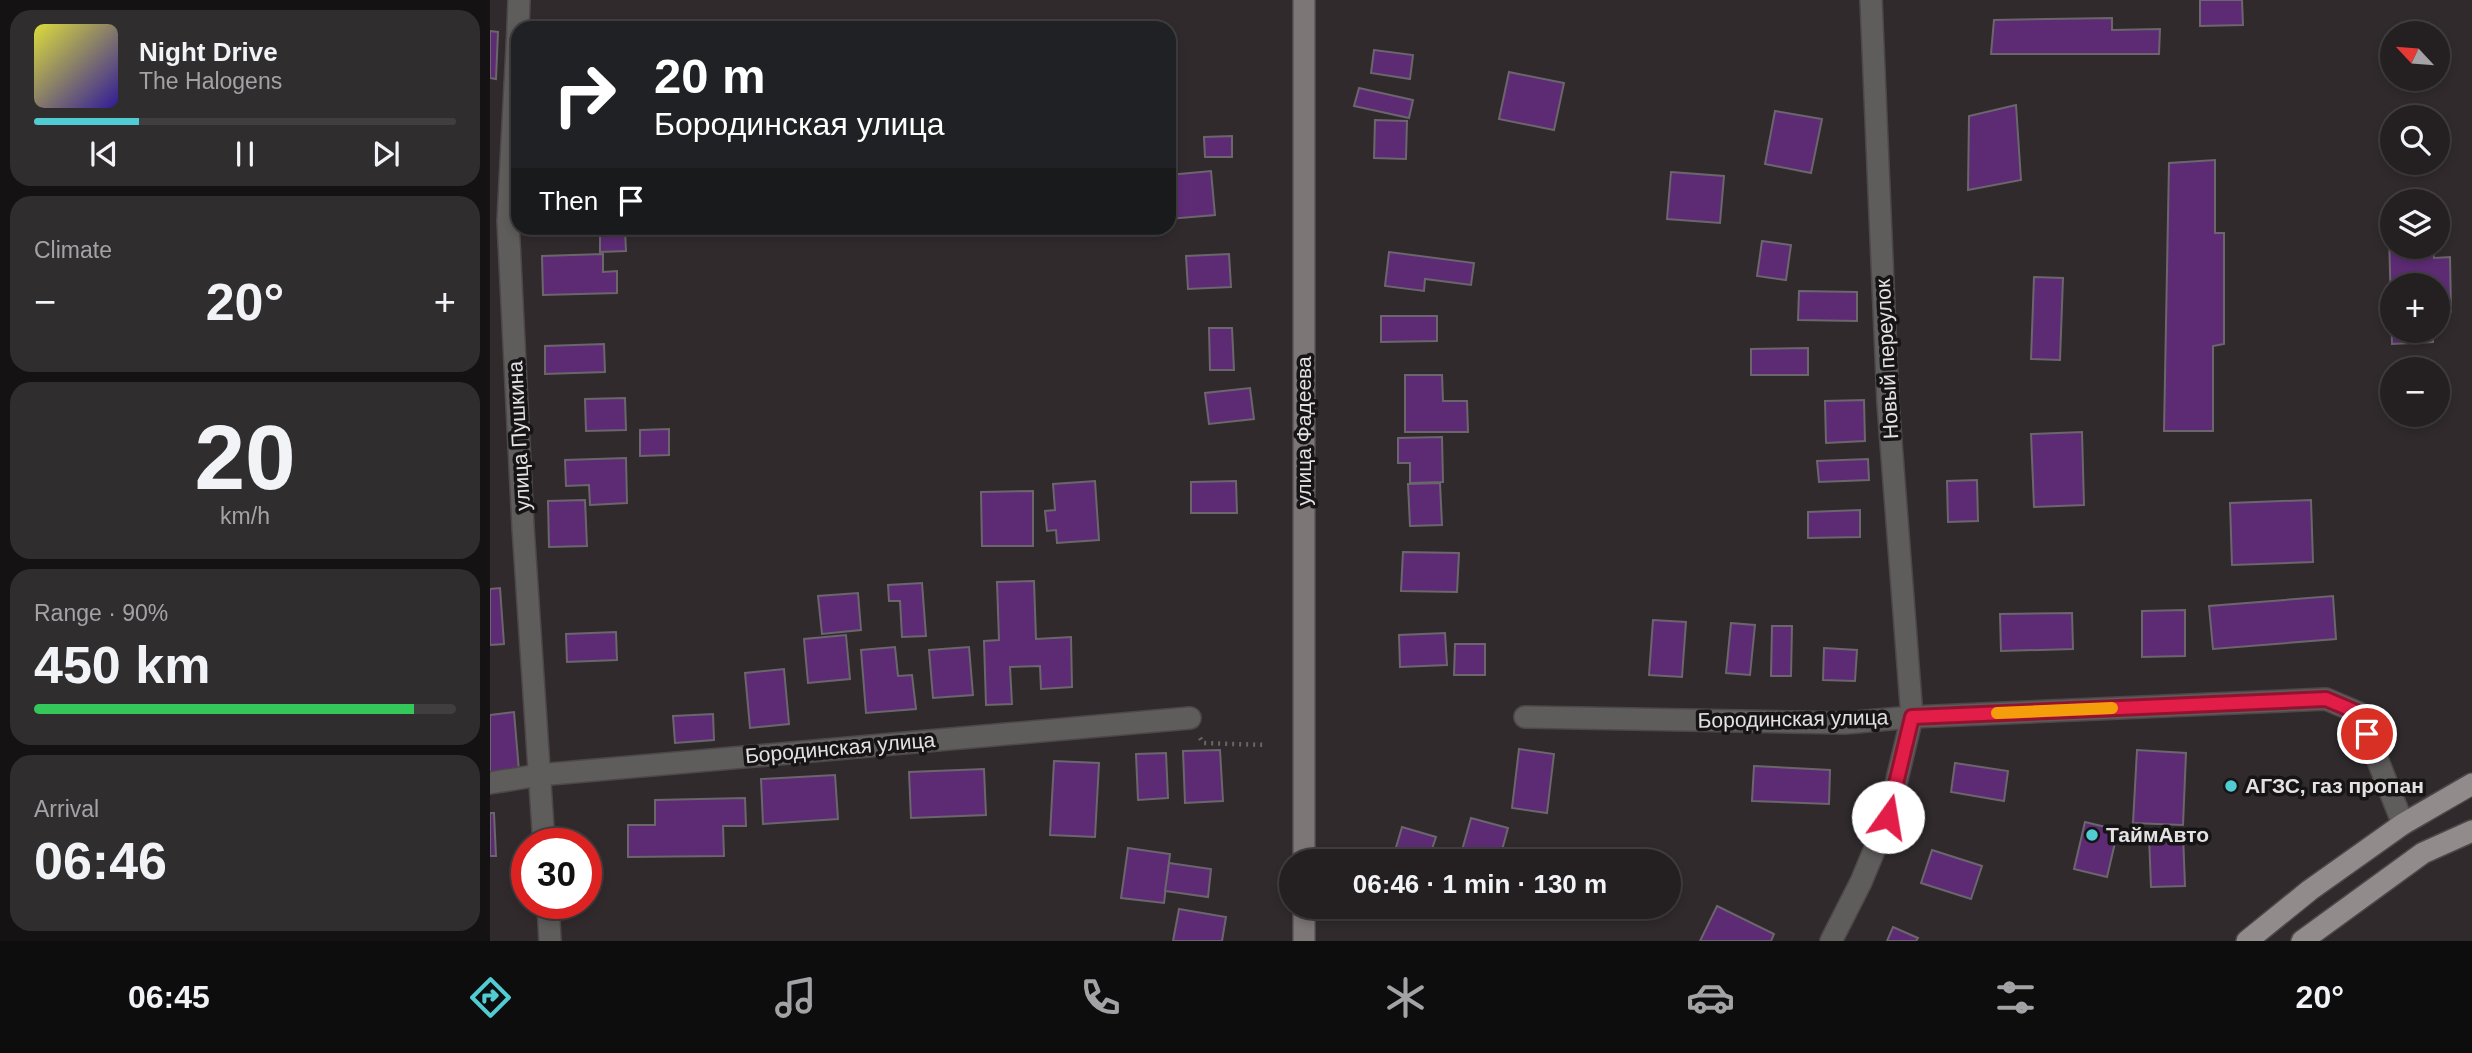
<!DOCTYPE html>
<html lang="en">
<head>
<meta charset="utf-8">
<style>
  :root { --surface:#242022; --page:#302d2f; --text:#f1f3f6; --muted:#a3a3a5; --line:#413e40; --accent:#51ccd2 }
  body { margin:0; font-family:Arial,sans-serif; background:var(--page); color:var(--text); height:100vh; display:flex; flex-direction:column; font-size:26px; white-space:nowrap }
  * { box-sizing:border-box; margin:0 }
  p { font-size:23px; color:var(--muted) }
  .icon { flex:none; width:38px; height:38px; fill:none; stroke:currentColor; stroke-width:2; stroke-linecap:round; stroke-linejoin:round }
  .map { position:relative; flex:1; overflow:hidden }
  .details { display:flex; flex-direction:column; gap:10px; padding:10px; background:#141213; width:490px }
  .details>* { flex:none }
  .hud { position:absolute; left:21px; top:21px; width:665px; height:214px; border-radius:21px; box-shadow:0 4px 10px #0003,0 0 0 2px var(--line); background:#202124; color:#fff; overflow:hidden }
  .needle { width:46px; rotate:296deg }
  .buttons { position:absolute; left:1890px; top:21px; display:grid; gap:14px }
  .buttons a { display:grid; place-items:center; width:70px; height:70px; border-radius:50%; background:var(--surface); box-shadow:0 4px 10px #0003,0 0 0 2px var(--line); font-size:35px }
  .speed { position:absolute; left:21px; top:828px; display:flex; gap:14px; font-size:35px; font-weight:700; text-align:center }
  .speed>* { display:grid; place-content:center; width:91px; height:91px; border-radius:50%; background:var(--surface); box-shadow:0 4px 10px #0003,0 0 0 2px var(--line); line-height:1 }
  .speed .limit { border:10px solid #d22; background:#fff; color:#111 }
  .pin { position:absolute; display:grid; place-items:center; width:60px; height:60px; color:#fff; margin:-30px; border:4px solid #fff; border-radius:50%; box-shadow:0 2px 7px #0007 }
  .me { position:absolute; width:77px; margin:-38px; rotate:13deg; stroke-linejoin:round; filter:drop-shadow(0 0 5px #0008) }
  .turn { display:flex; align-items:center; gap:24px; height:147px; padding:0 28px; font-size:32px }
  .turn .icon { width:91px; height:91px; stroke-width:2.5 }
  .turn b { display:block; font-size:49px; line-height:60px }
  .then { display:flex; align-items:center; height:66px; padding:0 28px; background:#0003; gap:14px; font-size:26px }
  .big { font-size:52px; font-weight:800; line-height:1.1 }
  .details .widget { flex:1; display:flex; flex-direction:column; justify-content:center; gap:10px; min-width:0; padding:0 24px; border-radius:21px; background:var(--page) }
  .details .dial { align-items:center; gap:0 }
  .dial b { font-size:91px; line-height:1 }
  .song { display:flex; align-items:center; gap:21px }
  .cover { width:84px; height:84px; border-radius:10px; background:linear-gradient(135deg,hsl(60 70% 55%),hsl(250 70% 35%)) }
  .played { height:7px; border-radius:4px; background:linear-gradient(90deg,var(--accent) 25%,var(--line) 25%) }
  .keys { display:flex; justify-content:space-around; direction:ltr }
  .heat { display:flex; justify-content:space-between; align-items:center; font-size:38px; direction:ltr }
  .charge { height:10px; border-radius:5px; background:linear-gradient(90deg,#34c759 90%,var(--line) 0) }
  .trip { position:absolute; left:789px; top:849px; width:402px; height:70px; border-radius:35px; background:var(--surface); box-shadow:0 4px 10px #0003,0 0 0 2px var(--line); font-weight:800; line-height:70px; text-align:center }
  .dock { display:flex; height:112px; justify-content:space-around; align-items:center; background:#0e0d0e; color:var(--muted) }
  .dock .icon { width:49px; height:49px }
  .dock .selected { color:var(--accent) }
  .dock b { font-size:32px; color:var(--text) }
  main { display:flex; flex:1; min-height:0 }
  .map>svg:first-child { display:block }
  .building { fill:#5d2b74; stroke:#6a666c; stroke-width:2 }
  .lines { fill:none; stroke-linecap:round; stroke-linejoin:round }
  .street-casing { stroke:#4d474a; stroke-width:24 }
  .secondary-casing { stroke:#4d474a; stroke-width:24 }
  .primary-casing { stroke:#4d474a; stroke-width:24 }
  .path { stroke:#696466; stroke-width:4.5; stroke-dasharray:2 5; stroke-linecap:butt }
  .street { stroke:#5f5c5c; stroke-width:21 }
  .secondary { stroke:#7c7677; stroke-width:21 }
  .primary { stroke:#928b8b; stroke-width:21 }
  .route-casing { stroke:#92132f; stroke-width:18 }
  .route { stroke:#e11d48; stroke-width:12 }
  .slow { stroke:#f59e0b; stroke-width:12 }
  .poi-dot { fill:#51ccd2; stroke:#161415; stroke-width:2.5 }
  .labels { text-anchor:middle; stroke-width:7; stroke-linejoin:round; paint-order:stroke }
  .street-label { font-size:21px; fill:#e4e1e3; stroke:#161415 }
  .poi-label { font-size:21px; font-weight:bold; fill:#e4e1e3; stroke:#161415; text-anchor:start }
</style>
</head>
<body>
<main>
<section class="details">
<div class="widget">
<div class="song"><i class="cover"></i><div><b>Night Drive</b><p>The Halogens</p></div></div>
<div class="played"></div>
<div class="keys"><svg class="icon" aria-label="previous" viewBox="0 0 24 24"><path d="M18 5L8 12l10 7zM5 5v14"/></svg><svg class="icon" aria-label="pause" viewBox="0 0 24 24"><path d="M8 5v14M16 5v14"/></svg><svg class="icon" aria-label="next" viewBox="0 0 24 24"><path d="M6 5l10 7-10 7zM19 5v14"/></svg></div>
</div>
<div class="widget"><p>Climate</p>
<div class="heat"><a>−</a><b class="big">20°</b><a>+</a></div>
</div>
<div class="widget dial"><b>20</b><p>km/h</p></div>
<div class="widget"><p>Range · 90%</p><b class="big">450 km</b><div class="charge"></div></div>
<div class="widget"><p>Arrival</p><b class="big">06:46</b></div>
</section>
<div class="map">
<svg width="1982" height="941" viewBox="0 0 1982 941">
  <rect width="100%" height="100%" fill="#302a2d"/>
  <g class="building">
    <path d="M1710,0H1752L1753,25L1710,26Z"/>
    <path d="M1622,18V30L1670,29L1669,54H1501L1504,20Z"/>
    <path d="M0,31L8,32L6,79L0,78Z"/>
    <path d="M884,50L923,55L920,79L881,73Z"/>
    <path d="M1019,72L1074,83L1064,130L1009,119Z"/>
    <path d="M869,88L923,100L919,118L864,106Z"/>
    <path d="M1526,105L1531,180L1478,190L1479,116Z"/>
    <path d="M1285,111L1332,119L1321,173L1275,164Z"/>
    <path d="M885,120L917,121L916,159L884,158Z"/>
    <path d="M742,136V157H715L714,137Z"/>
    <path d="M1725,160V233H1734V344L1723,346V431H1674L1679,163Z"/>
    <path d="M721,171L725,215L679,219V175Z"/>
    <path d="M1181,172L1234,176L1230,223L1177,219Z"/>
    <path d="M72,228L135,229L136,251L110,252V235L73,236Z"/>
    <path d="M1899,235H1902V247H1943L1944,258L1960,257L1961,312L1948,314V285H1902V331H1943V342L1902,344Z"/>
    <path d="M1272,241L1301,245L1296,280L1267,276Z"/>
    <path d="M899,252L984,263L981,285L935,279L934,291L895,286Z"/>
    <path d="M113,254V272L127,271V293L53,295L52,256Z"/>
    <path d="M739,254L741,287L698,289L696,256Z"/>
    <path d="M1544,277L1573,278L1570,360L1541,359Z"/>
    <path d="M1309,291L1367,292V321L1308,320Z"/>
    <path d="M891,316H947V341L891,342Z"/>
    <path d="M719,328H742L744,370H720Z"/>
    <path d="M114,344L115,372L55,374V346Z"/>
    <path d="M1318,348V375H1261V349Z"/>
    <path d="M915,375H952L953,401H977L978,432H915Z"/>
    <path d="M760,388L764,419L719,424L715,393Z"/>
    <path d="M135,398L136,430L96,431L95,399Z"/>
    <path d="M1374,400L1375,441L1336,443L1335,401Z"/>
    <path d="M179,429V455L150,456V430Z"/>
    <path d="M1592,432L1594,505L1544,507L1541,434Z"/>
    <path d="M952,437L953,482L920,483V463H908V438Z"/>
    <path d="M136,458L137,503L100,505L99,485L76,486L75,460Z"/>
    <path d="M1378,459L1379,480L1329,482L1327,461Z"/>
    <path d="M1487,480L1488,521L1458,522L1457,481Z"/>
    <path d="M605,481L609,540L567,543L566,530L557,531L555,511L565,510L563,484Z"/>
    <path d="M746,481L747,513H701V482Z"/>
    <path d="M950,483L952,525L920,526L918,484Z"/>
    <path d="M543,491V546H492L491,492Z"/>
    <path d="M95,500L97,546L59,547L58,501Z"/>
    <path d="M1821,500L1823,562L1742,565L1740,503Z"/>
    <path d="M1370,510V537L1318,538V512Z"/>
    <path d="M913,552L969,553L967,592L911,591Z"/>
    <path d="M544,581L546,639L581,637L582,687L551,689L550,666L520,667L522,704L496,705L494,641L509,640L507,582Z"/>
    <path d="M432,583L436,636L412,637L410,601H399L398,585Z"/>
    <path d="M10,588L14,644L0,645V589Z"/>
    <path d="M368,593L371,630L332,634L328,596Z"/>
    <path d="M1843,596L1846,639L1723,649L1719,606Z"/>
    <path d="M1695,610V656L1652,657V611Z"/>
    <path d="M1582,613L1583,649L1511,651L1510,614Z"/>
    <path d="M1163,620L1196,622L1192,677L1159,675Z"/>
    <path d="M1241,623L1265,625L1260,675L1236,673Z"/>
    <path d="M1282,626H1302L1301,676H1281Z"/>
    <path d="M126,632L127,660L77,662L76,634Z"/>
    <path d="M955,633L957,665L910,667L909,635Z"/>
    <path d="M356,635L360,679L318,683L314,639Z"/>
    <path d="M965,644H995V675H964Z"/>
    <path d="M405,647L408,676L422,675L426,709L376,713L371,650Z"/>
    <path d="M479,647L483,695L443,698L439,650Z"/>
    <path d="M1334,648L1367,650L1365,681L1333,680Z"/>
    <path d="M294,669L299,724L260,728L255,673Z"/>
    <path d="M24,712L29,771L0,773V715Z"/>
    <path d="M223,714L224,740L185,743L183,716Z"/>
    <path d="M1029,749L1064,754L1057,813L1022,808Z"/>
    <path d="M730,750L733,801L695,803L693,751Z"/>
    <path d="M1647,750L1696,753L1693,825L1643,823Z"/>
    <path d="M676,753L678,798L648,800L646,754Z"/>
    <path d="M564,761L609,763L605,837L560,835Z"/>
    <path d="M1465,763L1518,771L1514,801L1461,792Z"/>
    <path d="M1264,766L1340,770L1339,804L1262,801Z"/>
    <path d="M494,769L496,815L421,818L419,772Z"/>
    <path d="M345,775L348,819L273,824L271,779Z"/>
    <path d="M255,798L256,826H233L234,856L138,857V825H165V800Z"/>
    <path d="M0,813H4L6,856H0Z"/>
    <path d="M981,818L1018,828L1009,861H969Z"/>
    <path d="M1595,822L1628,830L1617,877L1584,869Z"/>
    <path d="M912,827L946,837L938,861H902Z"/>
    <path d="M1693,834L1695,886L1661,887L1659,836Z"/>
    <path d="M638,848L680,854L674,903L631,898Z"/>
    <path d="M1442,850L1492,866L1481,899L1431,883Z"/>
    <path d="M679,863L721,869L718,897L675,891Z"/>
    <path d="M1227,906L1284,934L1281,941H1210Z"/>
    <path d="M689,909L736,917L732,941H683Z"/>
    <path d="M1403,927L1428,938L1426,941H1397Z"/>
  </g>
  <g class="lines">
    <g class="street-casing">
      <g id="street">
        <path d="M28,28L18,221L33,527L54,844"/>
        <path d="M28,28L29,0"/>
        <path d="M1035,717L1355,723L1422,717L1836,699L1869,713L1913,824"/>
        <path d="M0,783L49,775L700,718"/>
        <path d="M58,903L60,941"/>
        <path d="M1341,941L1371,882L1398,817L1422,717L1398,403L1381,0"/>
      </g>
    </g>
    <g class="secondary-casing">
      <g id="secondary">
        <path d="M814,861V0"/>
        <path d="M814,906V941"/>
      </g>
    </g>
    <g class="primary-casing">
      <g id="primary">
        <path d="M1757,941L1820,890L1913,824L1982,784"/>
        <path d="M1812,941L1933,853L1982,831"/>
      </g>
    </g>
    <path class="path" d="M710,738L713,743L777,745"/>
    <use href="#street" class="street"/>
    <use href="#secondary" class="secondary"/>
    <use href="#primary" class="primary"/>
  </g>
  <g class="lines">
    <g class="route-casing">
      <path id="route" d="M1398,817L1422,717L1836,699L1869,713L1877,734"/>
    </g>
    <use href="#route" class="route"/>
    <path class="slow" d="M1507,713L1622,708"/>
  </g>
  <g class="poi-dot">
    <circle cx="1741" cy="786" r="7"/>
    <circle cx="1602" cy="835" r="7"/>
  </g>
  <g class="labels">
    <g class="street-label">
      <text transform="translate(1397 359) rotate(-93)" y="7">Новый переулок</text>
      <text transform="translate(814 431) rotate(-90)" y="7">улица Фадеева</text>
      <text transform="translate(29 436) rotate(-93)" y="7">улица Пушкина</text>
      <text transform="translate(1303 719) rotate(-1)" y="7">Бородинская улица</text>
      <text transform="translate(350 748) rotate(-5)" y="7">Бородинская улица</text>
    </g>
    <g class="poi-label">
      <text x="1755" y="793">АГЗС, газ пропан</text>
      <text x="1616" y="842">ТаймАвто</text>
    </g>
  </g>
</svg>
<div class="buttons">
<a><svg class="needle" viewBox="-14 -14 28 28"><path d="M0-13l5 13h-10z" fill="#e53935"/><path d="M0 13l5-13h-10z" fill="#a3a3a5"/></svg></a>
<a><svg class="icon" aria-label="search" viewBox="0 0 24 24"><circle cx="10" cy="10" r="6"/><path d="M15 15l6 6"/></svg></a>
<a><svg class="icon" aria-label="layers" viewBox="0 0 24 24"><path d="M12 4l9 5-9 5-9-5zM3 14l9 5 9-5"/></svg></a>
<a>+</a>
<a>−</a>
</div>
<div class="speed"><div class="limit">30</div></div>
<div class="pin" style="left:1877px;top:734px;background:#d93025"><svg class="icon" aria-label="arrive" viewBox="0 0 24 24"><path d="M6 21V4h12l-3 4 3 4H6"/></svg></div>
<svg class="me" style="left:1398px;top:817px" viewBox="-20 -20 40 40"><circle r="19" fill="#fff"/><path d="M0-13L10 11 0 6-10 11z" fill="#e11d48"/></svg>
<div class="trip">06:46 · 1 min · 130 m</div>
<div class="hud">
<div class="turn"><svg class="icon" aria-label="right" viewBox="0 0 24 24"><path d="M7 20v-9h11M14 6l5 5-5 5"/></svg><div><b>20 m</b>Бородинская улица</div></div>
<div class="then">Then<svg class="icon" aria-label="arrive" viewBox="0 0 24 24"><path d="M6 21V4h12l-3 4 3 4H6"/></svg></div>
</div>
</div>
</main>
<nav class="dock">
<b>06:45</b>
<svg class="icon selected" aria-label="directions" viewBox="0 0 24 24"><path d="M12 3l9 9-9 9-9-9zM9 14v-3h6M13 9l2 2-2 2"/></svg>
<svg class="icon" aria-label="music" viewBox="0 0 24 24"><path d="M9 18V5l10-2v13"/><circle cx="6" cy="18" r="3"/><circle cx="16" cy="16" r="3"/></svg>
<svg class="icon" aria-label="phone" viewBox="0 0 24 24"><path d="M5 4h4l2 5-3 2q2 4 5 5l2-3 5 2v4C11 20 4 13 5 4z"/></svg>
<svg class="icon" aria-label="climate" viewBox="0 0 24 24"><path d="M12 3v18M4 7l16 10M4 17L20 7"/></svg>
<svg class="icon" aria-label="car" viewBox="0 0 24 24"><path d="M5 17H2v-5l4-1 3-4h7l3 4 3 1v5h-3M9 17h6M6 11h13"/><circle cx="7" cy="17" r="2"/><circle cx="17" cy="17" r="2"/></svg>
<svg class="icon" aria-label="filters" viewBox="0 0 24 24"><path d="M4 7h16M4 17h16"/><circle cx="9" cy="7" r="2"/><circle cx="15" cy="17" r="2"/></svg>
<b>20°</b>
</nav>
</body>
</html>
